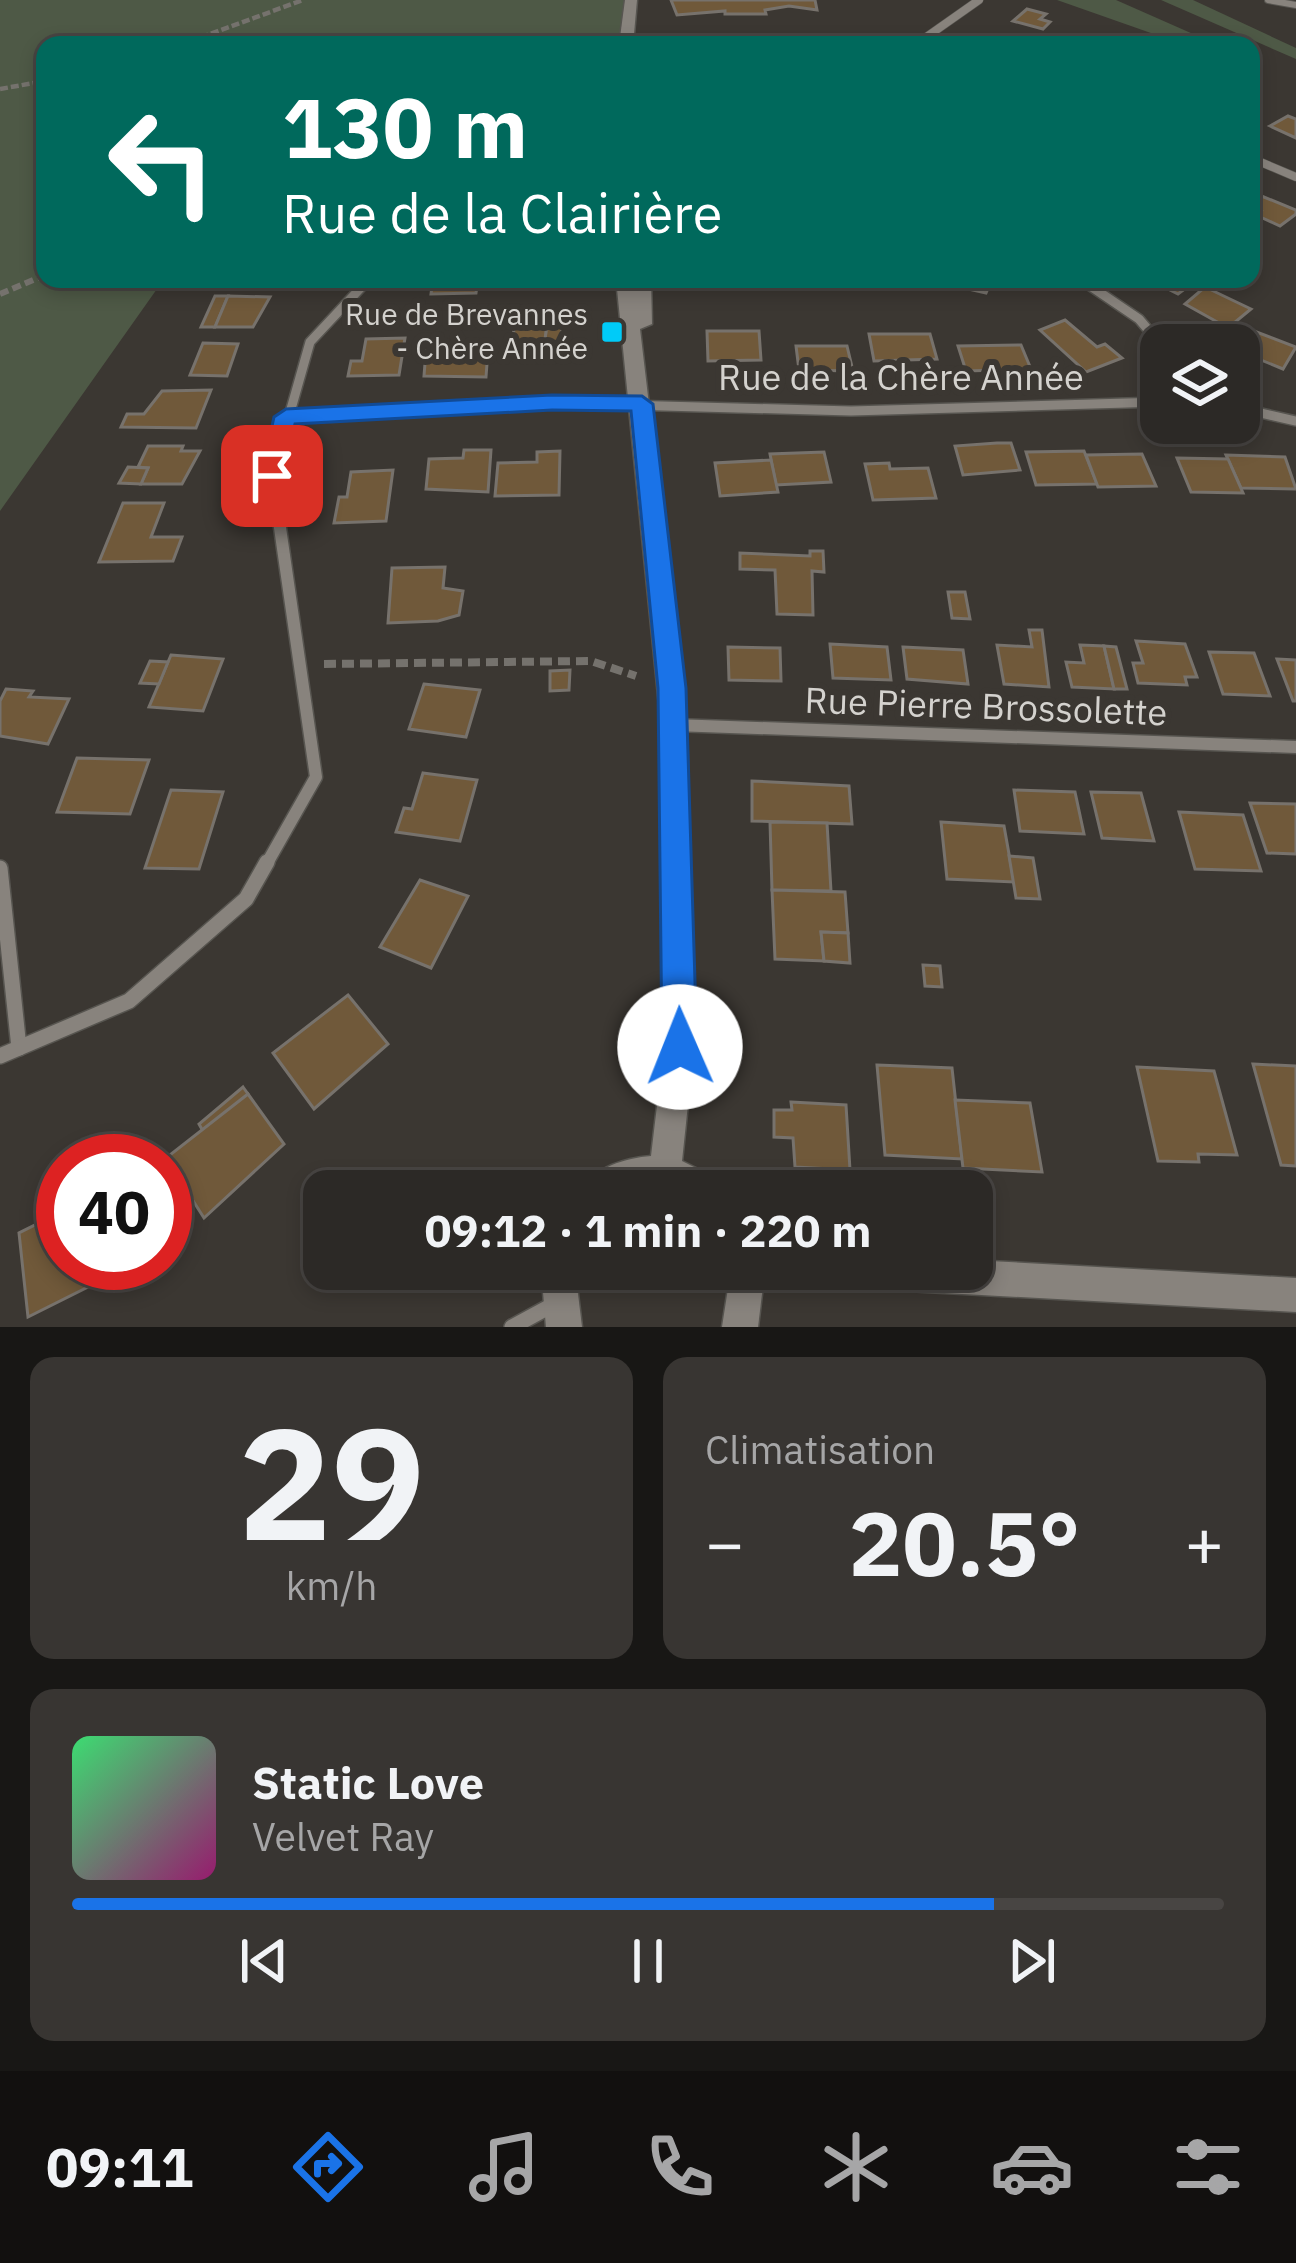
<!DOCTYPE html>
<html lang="fr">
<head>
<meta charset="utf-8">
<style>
  :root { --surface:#2c2926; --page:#383532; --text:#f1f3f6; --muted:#a6a6a7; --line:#484543; --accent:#1a73e8 }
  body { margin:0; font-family:"IBM Plex Sans",sans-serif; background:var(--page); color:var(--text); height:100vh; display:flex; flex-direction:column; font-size:45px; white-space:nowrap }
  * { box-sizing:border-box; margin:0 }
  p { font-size:39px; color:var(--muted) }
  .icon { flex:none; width:66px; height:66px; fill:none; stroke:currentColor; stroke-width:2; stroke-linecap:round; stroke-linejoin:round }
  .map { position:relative; height:1327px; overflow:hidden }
  .side { display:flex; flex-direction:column; gap:30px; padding:30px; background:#181715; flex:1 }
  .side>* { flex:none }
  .hud { position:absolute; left:36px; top:36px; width:1224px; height:252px; border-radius:24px; box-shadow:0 6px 18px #0003,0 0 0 3px var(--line); background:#00695c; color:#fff; overflow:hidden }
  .tools { position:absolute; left:1140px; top:324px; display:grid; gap:24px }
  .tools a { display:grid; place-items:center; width:120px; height:120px; border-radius:24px; background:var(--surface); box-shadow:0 6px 18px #0003,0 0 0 3px var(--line); font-size:60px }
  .speed { position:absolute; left:36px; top:1134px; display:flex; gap:24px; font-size:60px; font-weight:700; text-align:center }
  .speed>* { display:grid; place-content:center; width:156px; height:156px; border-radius:50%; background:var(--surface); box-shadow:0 6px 18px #0003,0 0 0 3px var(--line); line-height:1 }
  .speed .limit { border:18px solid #d22; background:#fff; color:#111 }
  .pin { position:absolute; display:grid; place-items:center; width:102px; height:102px; color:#fff; margin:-51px; border-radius:24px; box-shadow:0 6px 18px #0006 }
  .me { position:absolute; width:132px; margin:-66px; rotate:359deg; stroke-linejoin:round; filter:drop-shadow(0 0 9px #0008) }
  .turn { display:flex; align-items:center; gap:42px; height:252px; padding:0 48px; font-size:54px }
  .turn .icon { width:156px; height:156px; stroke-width:2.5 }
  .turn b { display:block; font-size:84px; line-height:102px }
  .big { font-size:90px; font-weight:700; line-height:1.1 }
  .side .card { flex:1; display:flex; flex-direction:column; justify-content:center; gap:18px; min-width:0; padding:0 42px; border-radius:24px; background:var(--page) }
  .side .dial { align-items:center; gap:0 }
  .dial b { font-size:156px; line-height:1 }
  .song { display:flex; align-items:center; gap:36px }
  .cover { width:144px; height:144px; border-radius:18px; background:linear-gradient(135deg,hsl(140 70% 55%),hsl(320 70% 35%)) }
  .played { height:12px; border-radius:6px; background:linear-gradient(90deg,var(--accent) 80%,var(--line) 80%) }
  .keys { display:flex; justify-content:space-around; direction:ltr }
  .heat { display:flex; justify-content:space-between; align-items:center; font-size:66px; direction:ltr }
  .side .tiles { flex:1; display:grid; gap:30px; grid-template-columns:1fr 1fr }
  .card:last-child { grid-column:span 2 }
  .trip { position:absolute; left:303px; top:1170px; width:690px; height:120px; border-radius:24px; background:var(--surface); box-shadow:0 6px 18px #0003,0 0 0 3px var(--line); font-weight:700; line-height:120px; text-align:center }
  .menu { display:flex; height:192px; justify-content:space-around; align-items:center; background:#12100f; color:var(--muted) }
  .menu .icon { width:84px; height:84px }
  .menu .on { color:var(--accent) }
  .menu b { font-size:54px; color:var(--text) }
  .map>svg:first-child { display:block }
  .green { fill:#4e5946 }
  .building { fill:#70593a; stroke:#77726c; stroke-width:3 }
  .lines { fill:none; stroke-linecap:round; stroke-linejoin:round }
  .lane-casing { stroke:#575550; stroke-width:8 }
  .street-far3-casing { stroke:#575550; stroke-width:9 }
  .street-far2-casing { stroke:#575550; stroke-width:12 }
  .street-far1-casing { stroke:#575550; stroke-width:15 }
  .street-casing { stroke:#575550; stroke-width:18 }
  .secondary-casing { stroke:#575550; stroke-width:3 }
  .path-far2 { stroke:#75726d; stroke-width:4.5; stroke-dasharray:8 3; stroke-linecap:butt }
  .path-far1 { stroke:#75726d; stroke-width:6; stroke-dasharray:9 4.5; stroke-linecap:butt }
  .path { stroke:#75726d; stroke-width:8; stroke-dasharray:12 6; stroke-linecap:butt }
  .lane { stroke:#88837d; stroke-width:6 }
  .street-far3 { stroke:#88837d; stroke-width:8 }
  .street-far2 { stroke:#88837d; stroke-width:9 }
  .street-far1 { stroke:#88837d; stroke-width:12 }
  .street { stroke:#88837d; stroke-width:15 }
  .secondary { fill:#88837d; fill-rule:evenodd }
  .route { fill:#1a73e8; stroke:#114b97; stroke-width:3 }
  .poi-dot { fill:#00cbf8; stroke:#3b3732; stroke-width:4.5 }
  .labels { text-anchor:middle; stroke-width:12; stroke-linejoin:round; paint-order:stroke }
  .far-poi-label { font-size:30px; fill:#d4d2ce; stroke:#3b3732; text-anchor:end }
  .street-label { font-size:36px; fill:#d4d2ce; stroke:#3b3732 }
</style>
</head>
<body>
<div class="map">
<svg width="1296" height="1327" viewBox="0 0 1296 1327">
  <rect width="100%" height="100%" fill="#3b3732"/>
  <g class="green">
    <path d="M0,0H630L627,45H45V279H164L0,511Z"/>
    <path d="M1057,0H1116L1218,45H1185Z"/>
    <path d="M1161,0H1193L1296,48V59Z"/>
  </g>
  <g class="building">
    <path d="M671,0H815L817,10L789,6L765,10L766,14H725V11L677,15Z"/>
    <path d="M1027,9L1046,14L1040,19L1050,22L1043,29L1013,21Z"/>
    <path d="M1288,116L1296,119V138L1270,126Z"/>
    <path d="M1259,195L1296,210V214L1280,226L1256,215L1261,211L1251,206V201Z"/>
    <path d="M433,279H478L476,293L431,294Z"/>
    <path d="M924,279H992L986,293Z"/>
    <path d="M1148,279H1198L1178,294Z"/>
    <path d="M1205,287L1230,299L1251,309L1228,328L1185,304Z"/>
    <path d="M215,296H228L215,327H201Z"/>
    <path d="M228,296L270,297L253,327H215Z"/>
    <path d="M1065,320L1097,347L1105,344L1122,358L1086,372L1040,330Z"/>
    <path d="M562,321L561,349H544L547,322Z"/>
    <path d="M547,322L544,349L513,347L514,326Z"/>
    <path d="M1246,328L1296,347L1283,369L1239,351V345H1234Z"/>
    <path d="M707,331H759L761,360L708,361Z"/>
    <path d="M869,334H930L937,359L874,361Z"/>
    <path d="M405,338L399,375L348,376L351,361H362L366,339Z"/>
    <path d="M203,343L238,344L227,376L190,375Z"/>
    <path d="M1021,345L1031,369L966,371L958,346Z"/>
    <path d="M796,346H847L853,371L799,370Z"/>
    <path d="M488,350L486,377L424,376L426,351Z"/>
    <path d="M211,390L196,428L121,427L127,414H144L162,391Z"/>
    <path d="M997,443H1011L1020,470L963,475L955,446Z"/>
    <path d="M148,446H183L181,451H200L182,484H141L148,468L138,467Z"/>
    <path d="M464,450H491L488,492L426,489L429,459L463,458Z"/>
    <path d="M560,451L559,495L495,496L498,463L537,462V452Z"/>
    <path d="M1084,451L1097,484L1036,485L1026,452Z"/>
    <path d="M824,452L831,482L776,485L770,454Z"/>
    <path d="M1142,454L1156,486L1098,487L1086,455Z"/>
    <path d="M1226,455L1285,457L1296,489L1241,488Z"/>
    <path d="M1177,458L1228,459L1243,493L1191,492Z"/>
    <path d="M771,460L778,492L720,496L715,463Z"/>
    <path d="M889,463L890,469L928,468L936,498L873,500L865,464Z"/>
    <path d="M128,467L148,468L141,484L119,483Z"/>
    <path d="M393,470L386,521L334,523L339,497H347L351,472Z"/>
    <path d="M123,503H164L151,537H182L173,561L99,562Z"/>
    <path d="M810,551H823L824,572L812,571L813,615L777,614L775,570L740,569V553L810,556Z"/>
    <path d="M445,567L443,588L463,591L459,615L438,621L388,623L392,568Z"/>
    <path d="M948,592H965L970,619L952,618Z"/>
    <path d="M1029,630H1042L1049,687L1004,684L997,645L1032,647Z"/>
    <path d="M1136,641L1185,644L1197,677H1185L1187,685L1138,683L1133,663H1143Z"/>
    <path d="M830,644L887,647L891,680L833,678Z"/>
    <path d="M1080,645L1104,646L1114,689L1072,687L1066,662L1084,663Z"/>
    <path d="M1104,646L1116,647L1127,689H1114Z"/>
    <path d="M728,647L780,648L781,681L729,680Z"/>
    <path d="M903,647L963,650L968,684L907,679Z"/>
    <path d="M1209,652L1254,653L1270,696L1223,694Z"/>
    <path d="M171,655L223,659L203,711L149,707Z"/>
    <path d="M1277,659L1296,660V701H1293Z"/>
    <path d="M150,661L168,662L159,684L140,683Z"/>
    <path d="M570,670L569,690L550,691V671Z"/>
    <path d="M424,684L480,690L466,737L409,729Z"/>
    <path d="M6,689L33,691L29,697L69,699L48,744L0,736V701Z"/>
    <path d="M77,758L149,760L130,814L57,812Z"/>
    <path d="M423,773L477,780L460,841L396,832L404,808L412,809Z"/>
    <path d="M752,781L849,786L852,824L752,821Z"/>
    <path d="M171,790L223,792L199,869L145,868Z"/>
    <path d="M1014,790L1075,792L1084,834L1020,831Z"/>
    <path d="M1091,792L1141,793L1154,841L1102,838Z"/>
    <path d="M1250,803L1296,804V854L1267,853Z"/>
    <path d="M1179,812L1243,815L1261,871L1195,869Z"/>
    <path d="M770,822L827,823L831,891L772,890Z"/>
    <path d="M941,822L1004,826L1014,882L947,879Z"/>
    <path d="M1009,856L1033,858L1040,899L1016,898Z"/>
    <path d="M420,880L468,896L431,968L380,947Z"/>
    <path d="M772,890L845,892L848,933L821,932L824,961L775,959Z"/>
    <path d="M821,932L848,933L850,963L824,961Z"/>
    <path d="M923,965L940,966L942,987L925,986Z"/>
    <path d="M348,995L388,1044L314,1109L273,1053Z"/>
    <path d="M1253,1064L1296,1066V1166L1281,1165Z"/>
    <path d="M877,1065L952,1068L962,1159L885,1155Z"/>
    <path d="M1137,1067L1214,1071L1237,1155L1198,1154L1199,1162L1158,1161Z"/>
    <path d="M243,1087L248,1094L204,1133L199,1124Z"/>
    <path d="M248,1094L284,1144L204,1218L166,1158Z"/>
    <path d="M955,1100L1030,1103L1042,1172L963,1168Z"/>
    <path d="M791,1102L846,1105L850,1170L795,1167L793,1138L774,1137V1110H792Z"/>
    <path d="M63,1211V1263L132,1265L28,1317L19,1233Z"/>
  </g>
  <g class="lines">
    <g class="lane-casing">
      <path id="lane" d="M1268,0L1296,5"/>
    </g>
    <g class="street-far3-casing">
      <g id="street-far3">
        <path d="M915,45L979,0"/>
        <path d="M1251,158L1296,177"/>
      </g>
    </g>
    <g class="street-far2-casing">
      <g id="street-far2">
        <path d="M1080,279L1139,319L1161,345"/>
        <path d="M1239,408L1296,421"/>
        <path d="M285,417L552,403L851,411L1161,402"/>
        <path d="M276,503L272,476L310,342L369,279"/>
      </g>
    </g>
    <g class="street-far1-casing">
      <g id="street-far1">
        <path d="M674,725L1296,747"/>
        <path d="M266,865L316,777L276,500"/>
      </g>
    </g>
    <g class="street-casing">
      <g id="street">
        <path d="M0,868L19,1048"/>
        <path d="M0,1056L129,1001L246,899L267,862"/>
        <path d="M512,1327L558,1302"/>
      </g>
    </g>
    <g class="secondary-casing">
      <g id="secondary">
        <path d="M625,0H637L633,45H619Z"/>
        <path d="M616,279H651L652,324L640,329L687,725L694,1047L682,1161L718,1179L722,1191H583C593,1167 626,1158 651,1156L664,1047L661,725Z"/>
        <path d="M972,1260L1296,1278V1312L815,1286L803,1281L798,1269H972Z"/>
        <path d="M541,1269H575L582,1327H546Z"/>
        <path d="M731,1269H765L758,1327H722Z"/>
      </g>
    </g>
    <g class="path-far2">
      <path d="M180,45L303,0"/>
      <path d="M0,89L45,81"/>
    </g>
    <path class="path-far1" d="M0,294L45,275"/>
    <path class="path" d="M324,664L591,661L636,676"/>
    <use href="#lane" class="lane"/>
    <use href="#street-far3" class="street-far3"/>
    <use href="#street-far2" class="street-far2"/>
    <use href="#street-far1" class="street-far1"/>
    <use href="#street" class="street"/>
    <use href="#secondary" class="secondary"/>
  </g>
  <path class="route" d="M552,395L642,396L653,404L686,688L697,1047L692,1060L680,1065L667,1060L662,1047L658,688L631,411L552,410L295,424L281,482L272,484L261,476L274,417L286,409Z"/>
  <rect class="poi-dot" x="600" y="320" width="24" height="24" rx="6"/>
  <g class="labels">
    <g class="far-poi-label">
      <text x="588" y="325">Rue de Brevannes<tspan x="588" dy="34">- Chère Année</tspan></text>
    </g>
    <g class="street-label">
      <text x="901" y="390">Rue de la Chère Année</text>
      <text transform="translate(986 706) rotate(2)" y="13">Rue Pierre Brossolette</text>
    </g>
  </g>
</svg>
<div class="tools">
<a><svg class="icon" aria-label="layers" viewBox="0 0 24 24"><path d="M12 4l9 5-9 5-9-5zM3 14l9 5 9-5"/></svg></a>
</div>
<div class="speed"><div class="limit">40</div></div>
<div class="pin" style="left:272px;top:476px;background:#d93025"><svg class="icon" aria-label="arrive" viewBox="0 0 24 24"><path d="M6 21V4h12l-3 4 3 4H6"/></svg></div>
<svg class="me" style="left:680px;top:1047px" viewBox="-20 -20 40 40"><circle r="19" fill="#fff"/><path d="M0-13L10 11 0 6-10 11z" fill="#1a73e8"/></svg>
<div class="trip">09:12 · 1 min · 220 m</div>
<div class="hud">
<div class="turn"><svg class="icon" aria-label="left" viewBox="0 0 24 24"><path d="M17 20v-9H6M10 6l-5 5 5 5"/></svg><div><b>130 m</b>Rue de la Clairière</div></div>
</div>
</div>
<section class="side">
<div class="tiles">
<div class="card dial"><b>29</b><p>km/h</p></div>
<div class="card"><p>Climatisation</p>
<div class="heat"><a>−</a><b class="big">20.5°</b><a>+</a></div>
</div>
<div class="card">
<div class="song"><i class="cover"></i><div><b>Static Love</b><p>Velvet Ray</p></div></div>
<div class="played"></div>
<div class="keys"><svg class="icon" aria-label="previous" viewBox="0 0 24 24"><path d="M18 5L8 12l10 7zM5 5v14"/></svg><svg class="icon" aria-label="pause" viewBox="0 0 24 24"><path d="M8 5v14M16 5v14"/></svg><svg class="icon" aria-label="next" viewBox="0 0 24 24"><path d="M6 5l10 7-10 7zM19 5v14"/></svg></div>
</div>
</div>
</section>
<nav class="menu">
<b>09:11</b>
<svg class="icon on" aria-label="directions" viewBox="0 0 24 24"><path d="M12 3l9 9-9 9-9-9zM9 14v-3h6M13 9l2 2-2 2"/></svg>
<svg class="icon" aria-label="music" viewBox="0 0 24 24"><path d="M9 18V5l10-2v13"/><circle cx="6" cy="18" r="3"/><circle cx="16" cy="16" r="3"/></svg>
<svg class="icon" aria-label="phone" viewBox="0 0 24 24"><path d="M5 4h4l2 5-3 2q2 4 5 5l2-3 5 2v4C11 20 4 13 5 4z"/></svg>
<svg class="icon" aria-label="climate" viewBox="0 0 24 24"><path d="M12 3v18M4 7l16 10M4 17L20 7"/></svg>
<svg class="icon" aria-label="car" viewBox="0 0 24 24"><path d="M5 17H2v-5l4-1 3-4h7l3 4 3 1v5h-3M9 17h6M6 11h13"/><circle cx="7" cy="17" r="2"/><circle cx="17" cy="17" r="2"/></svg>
<svg class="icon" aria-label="filters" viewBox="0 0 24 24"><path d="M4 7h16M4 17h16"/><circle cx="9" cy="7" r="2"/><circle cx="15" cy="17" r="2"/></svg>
</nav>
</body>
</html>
